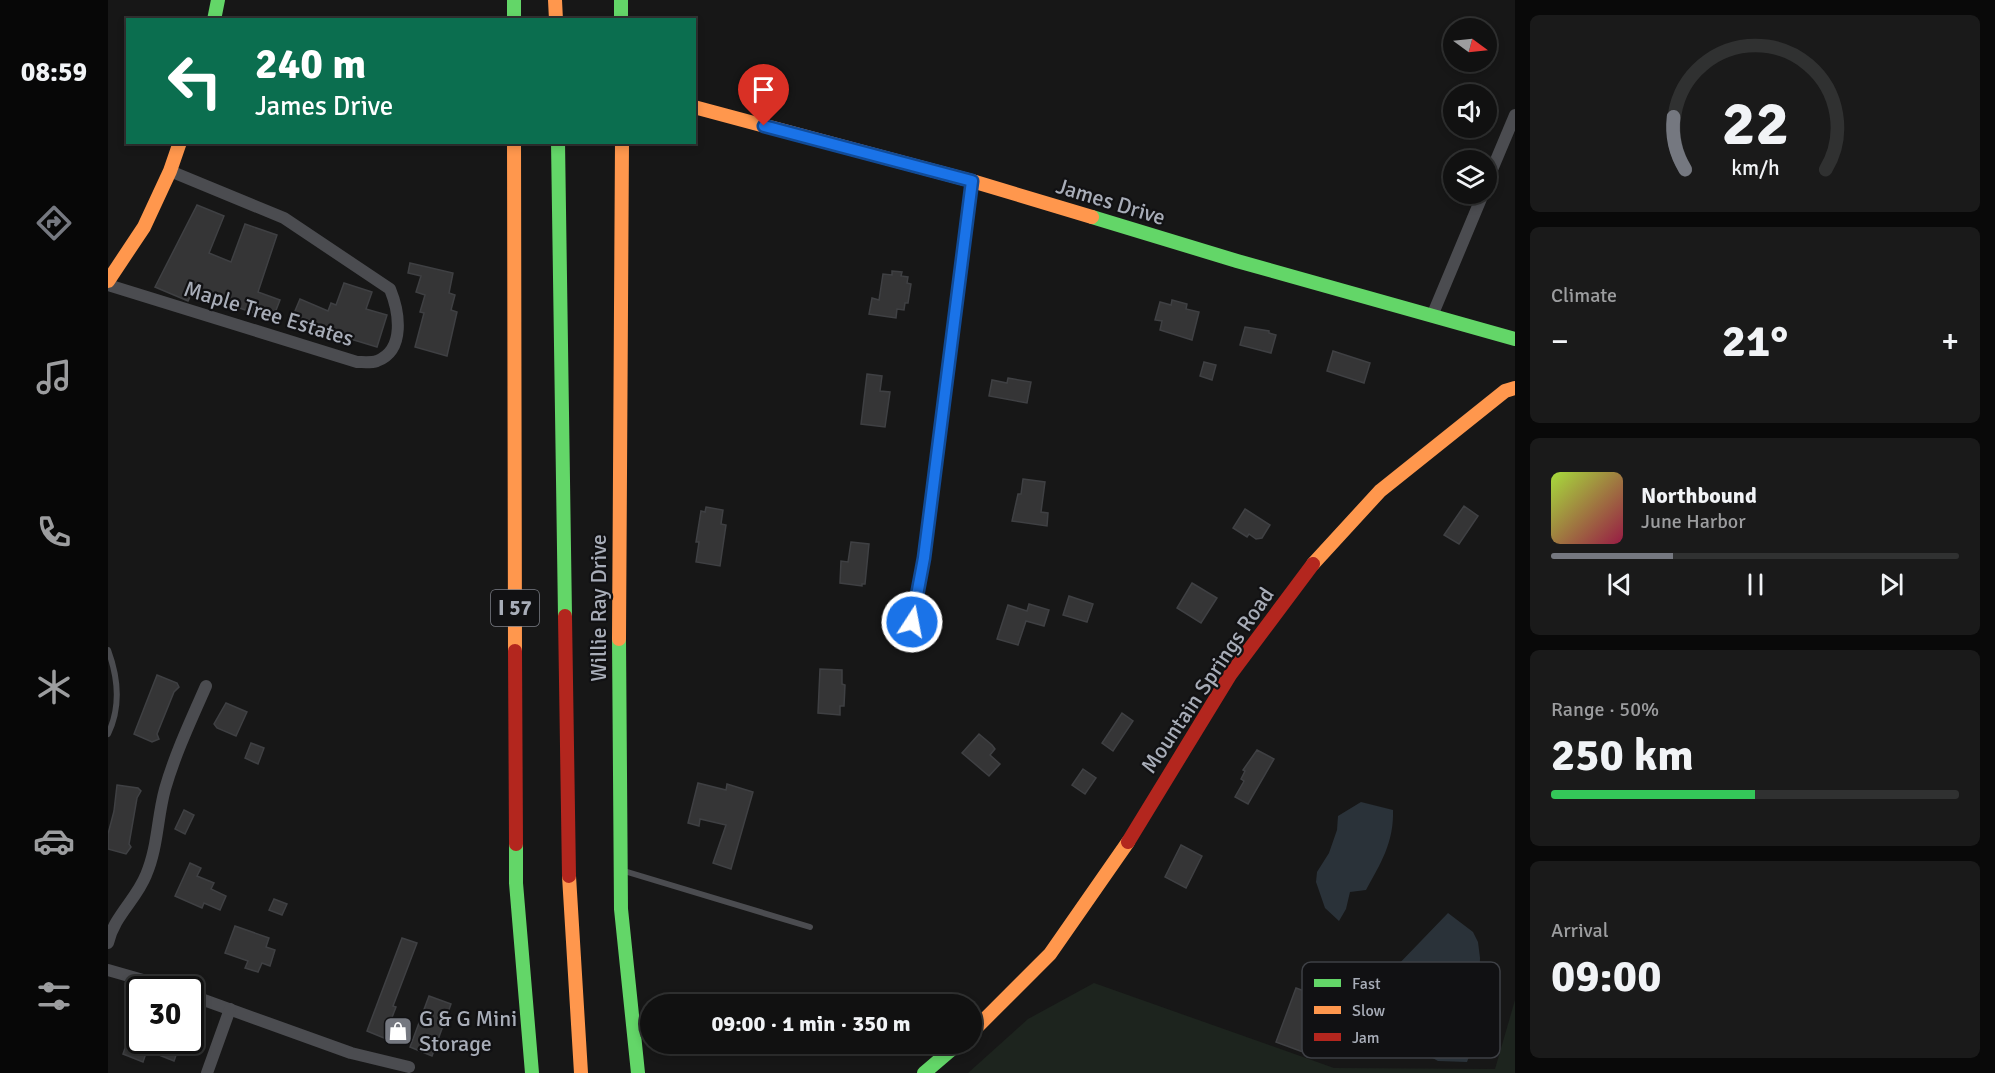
<!DOCTYPE html>
<html lang="en">
<head>
<meta charset="utf-8">
<style>
  :root { --surface:#111; --page:#1a1a1a; --text:#f1f3f6; --muted:#9c9d9f; --line:#303131; --accent:#757880 }
  body { margin:0; font-family:Signika,sans-serif; background:var(--page); color:var(--text); height:100vh; display:flex; flex-direction:column; font-size:22px; white-space:nowrap }
  * { box-sizing:border-box; margin:0 }
  p { font-size:20px; color:var(--muted) }
  .icon { flex:none; width:33px; height:33px; fill:none; stroke:currentColor; stroke-width:2; stroke-linecap:round; stroke-linejoin:round }
  .map { position:relative; flex:1; overflow:hidden }
  .drawer { display:flex; flex-direction:column; gap:15px; padding:15px; background:#090909; width:480px }
  .drawer>* { flex:none }
  .top-card { position:absolute; left:18px; top:18px; width:570px; height:126px; border-radius:0px; box-shadow:0 3px 9px #0003,0 0 0 2px var(--line); background:#0b6e4f; color:#fff; overflow:hidden }
  .needle { width:39px; rotate:105deg }
  .controls { position:absolute; left:1335px; top:18px; display:grid; gap:12px }
  .controls a { display:grid; place-items:center; width:54px; height:54px; border-radius:50%; background:var(--surface); box-shadow:0 3px 9px #0003,0 0 0 2px var(--line); font-size:30px }
  .speed { position:absolute; left:18px; top:976px; display:flex; gap:12px; font-size:30px; font-weight:700; text-align:center }
  .speed>* { display:grid; place-content:center; width:78px; height:78px; border-radius:50%; background:var(--surface); box-shadow:0 3px 9px #0003,0 0 0 2px var(--line); line-height:1 }
  .speed .limit { border:3px solid #111; border-radius:9px; background:#fff; color:#111 }
  .pin { position:absolute; display:grid; place-items:center; width:51px; height:51px; color:#fff; margin:-62px -26px; border-radius:50% 50% 50% 0; rotate:-45deg; box-shadow:0 0 6px #0007 }
  .pin .icon { rotate:45deg }
  .me { position:absolute; width:66px; margin:-33px; rotate:11deg; stroke-linejoin:round; filter:drop-shadow(0 0 4px #0008) }
  .turn { display:flex; align-items:center; gap:21px; height:126px; padding:0 30px; font-size:27px }
  .turn .icon { width:78px; height:78px; stroke-width:2.5 }
  .turn b { display:block; font-size:42px; line-height:51px }
  .big { font-size:45px; font-weight:700; line-height:1.1 }
  .drawer .tile { flex:1; display:flex; flex-direction:column; justify-content:center; gap:9px; min-width:0; padding:0 21px; border-radius:9px; background:var(--page) }
  .drawer .dial { align-items:center; gap:0 }
  .dial svg { height:156px; overflow:visible; fill:none; stroke:var(--line); stroke-width:7; stroke-linecap:round; text-anchor:middle }
  .dial text { fill:var(--text); stroke:none }
  .song { display:flex; align-items:center; gap:18px }
  .cover { width:72px; height:72px; border-radius:9px; background:linear-gradient(135deg,hsl(80 70% 55%),hsl(340 70% 35%)) }
  .played { height:6px; border-radius:3px; background:linear-gradient(90deg,var(--accent) 30%,var(--line) 30%) }
  .keys { display:flex; justify-content:space-around; direction:ltr }
  .heat { display:flex; justify-content:space-between; align-items:center; font-size:33px; direction:ltr }
  .charge { height:9px; border-radius:4px; background:linear-gradient(90deg,#34c759 50%,var(--line) 0) }
  .trip { position:absolute; left:532px; top:994px; width:342px; height:60px; border-radius:30px; background:var(--surface); box-shadow:0 3px 9px #0003,0 0 0 2px var(--line); font-weight:700; line-height:60px; text-align:center }
  main { display:flex; flex:1; min-height:0 }
  .dock { display:flex; flex-direction:column; width:108px; justify-content:space-around; align-items:center; background:#070707; color:var(--muted) }
  .dock .icon { width:42px; height:42px }
  .dock .on { color:var(--accent) }
  .dock b { font-size:27px; color:var(--text) }
  .map>svg:first-child { display:block }
  .green { fill:#1d241e }
  .water { fill:#2a3239 }
  .building { fill:#353536; stroke:#3f4043; stroke-width:1.5 }
  .lines { fill:none; stroke-linecap:round; stroke-linejoin:round }
  .lane { stroke:#4b4c50; stroke-width:6 }
  .street { stroke:#4b4c50; stroke-width:12 }
  .fast { stroke:#63d668; stroke-width:14 }
  .slow { stroke:#ff974d; stroke-width:14 }
  .jam { stroke:#b3261e; stroke-width:14 }
  .route-casing { stroke:#114b97; stroke-width:15 }
  .route { stroke:#1a73e8; stroke-width:10 }
  .labels { text-anchor:middle; stroke-width:4.5; stroke-linejoin:round; paint-order:stroke }
  .shield { fill:#111113; stroke:#7b7e86; stroke-width:1.5 }
  .shield-label { font-size:21px; font-weight:bold; fill:#a8adb8 }
  .street-label { font-size:22px; fill:#a8adb8; stroke:#111113 }
  .poi-label { font-size:22px; fill:#a8adb8; stroke:#111113; text-anchor:start }
  .key { fill:#111113; stroke:#3e4045; stroke-width:1.5 }
  .key-label { font-size:16px; fill:#a8adb8 }
</style>
</head>
<body>
<main>
<nav class="dock">
<b>08:59</b>
<svg class="icon on" aria-label="directions" viewBox="0 0 24 24"><path d="M12 3l9 9-9 9-9-9zM9 14v-3h6M13 9l2 2-2 2"/></svg>
<svg class="icon" aria-label="music" viewBox="0 0 24 24"><path d="M9 18V5l10-2v13"/><circle cx="6" cy="18" r="3"/><circle cx="16" cy="16" r="3"/></svg>
<svg class="icon" aria-label="phone" viewBox="0 0 24 24"><path d="M5 4h4l2 5-3 2q2 4 5 5l2-3 5 2v4C11 20 4 13 5 4z"/></svg>
<svg class="icon" aria-label="climate" viewBox="0 0 24 24"><path d="M12 3v18M4 7l16 10M4 17L20 7"/></svg>
<svg class="icon" aria-label="car" viewBox="0 0 24 24"><path d="M5 17H2v-5l4-1 3-4h7l3 4 3 1v5h-3M9 17h6M6 11h13"/><circle cx="7" cy="17" r="2"/><circle cx="17" cy="17" r="2"/></svg>
<svg class="icon" aria-label="filters" viewBox="0 0 24 24"><path d="M4 7h16M4 17h16"/><circle cx="9" cy="7" r="2"/><circle cx="15" cy="17" r="2"/></svg>
</nav>
<div class="map">
<svg width="1407" height="1073" viewBox="0 0 1407 1073">
  <rect width="100%" height="100%" fill="#171717"/>
  <path class="green" d="M986,983L1226,1068L1387,1069L1407,1000V1073H860L920,1019Z"/>
  <g class="water">
    <path d="M1253,802L1285,810C1286,842 1273,863 1258,890L1242,892L1238,909L1231,921L1217,908L1208,882L1209,872L1221,853L1229,830L1230,816Z"/>
    <path d="M1340,913L1365,932L1370,942L1372,958L1371,996L1380,1006L1359,1062L1330,1061L1297,1043L1258,1014L1259,997Z"/>
  </g>
  <g class="building">
    <path d="M89,205L116,216L101,253L123,262L137,224L169,235L150,292L172,300L165,318L153,313L152,315L108,300L107,302L84,293L80,301L47,287Z"/>
    <path d="M302,263L345,273L341,293L347,295L343,310L349,312L339,356L307,347L316,313L312,312L317,295L308,292L313,276L300,273Z"/>
    <path d="M784,271L794,272L793,276L800,277L799,283L803,284L800,303H797L796,310L789,309L788,318L761,314L764,298L771,300L775,274L784,275Z"/>
    <path d="M236,283L264,292L258,309L279,315L269,347L213,330L184,318L192,299L220,311L223,303L228,305Z"/>
    <path d="M1064,300L1079,304L1078,309L1091,312L1084,340L1052,330L1054,321L1047,320L1052,302L1063,305Z"/>
    <path d="M1137,327L1161,331V333L1168,335L1163,353L1132,345Z"/>
    <path d="M1225,351L1262,363L1256,383L1219,371Z"/>
    <path d="M1096,362L1108,365L1104,380L1092,376Z"/>
    <path d="M759,374L774,376L772,391L782,392L777,427L753,424Z"/>
    <path d="M900,378L923,382L919,403L881,396L884,380L899,383Z"/>
    <path d="M915,479L937,482L933,512L940,513L939,526L904,521L910,494H913Z"/>
    <path d="M1356,506L1370,516L1351,544L1336,535Z"/>
    <path d="M598,507L615,510L613,524L618,525L612,566L588,562L591,542H588L593,511L597,512Z"/>
    <path d="M1137,509L1162,525L1154,538L1148,539L1141,534L1139,537L1125,528Z"/>
    <path d="M743,542L761,544L757,584H754V586L732,583L733,561L740,562Z"/>
    <path d="M1084,583L1109,598L1093,623L1069,608Z"/>
    <path d="M961,596L985,604L979,622L955,615Z"/>
    <path d="M921,604L941,610L936,626L918,621L910,645L889,639L900,605L919,611Z"/>
    <path d="M712,669L734,670V684L737,685L736,706H732V715L710,713Z"/>
    <path d="M49,675L69,683L71,687L66,692L49,734L51,739L44,742L26,734Z"/>
    <path d="M118,703L139,712L128,736L109,728L106,724Z"/>
    <path d="M1014,713L1025,721L1005,751L994,743Z"/>
    <path d="M871,734L884,745L887,749L882,755L892,764L881,776L854,753Z"/>
    <path d="M143,743L156,748L150,764L137,758Z"/>
    <path d="M1149,750L1166,759L1140,804L1127,797L1136,781L1133,779L1137,771L1135,770Z"/>
    <path d="M975,769L988,778L977,794L964,785Z"/>
    <path d="M590,783L618,790L619,784L645,792L623,869L605,863L618,825L592,819L591,826L580,823Z"/>
    <path d="M9,785L30,788L33,791L29,798L21,844L23,847L18,854L0,849V834L6,811Z"/>
    <path d="M76,810L86,815L77,834L67,829Z"/>
    <path d="M1073,845L1094,856L1078,888L1057,877Z"/>
    <path d="M82,863L93,868L89,876L106,883L103,889L118,896L112,910L96,903L94,908L67,896Z"/>
    <path d="M166,899L179,904L174,915L161,910Z"/>
    <path d="M127,926L161,938L158,947L167,950L162,966L154,963L150,972L137,968L140,961L117,953Z"/>
    <path d="M294,938L309,943L285,1006L288,1007L276,1038L259,1031Z"/>
    <path d="M1188,988L1215,998L1195,1052L1168,1042Z"/>
    <path d="M321,996L343,1004L324,1056L302,1047Z"/>
    <path d="M21,1037L41,1044L35,1062L15,1054Z"/>
    <path d="M50,1041H73L66,1061L46,1053Z"/>
  </g>
  <g class="lines">
    <g class="lane">
      <path d="M0,650C10,677 13,707 0,734"/>
      <path d="M516,871L702,927"/>
    </g>
    <g class="street">
      <path d="M1378,184L1407,115"/>
      <path d="M0,285L249,362C255,362 263,363 269,361C298,350 291,311 282,289L176,218L62,171"/>
      <path d="M1324,316L1375,194"/>
      <path d="M804,622L816,558L864,181"/>
      <path d="M0,943C6,916 28,900 38,875C50,847 49,818 57,789C67,754 83,720 98,686"/>
      <path d="M0,970L70,990"/>
      <path d="M82,995L243,1053L301,1067"/>
      <path d="M99,1073L122,1009"/>
    </g>
    <g class="fast">
      <path d="M406,0V20"/>
      <path d="M513,0V20"/>
      <path d="M106,20L110,0"/>
      <path d="M450,142L457,616"/>
      <path d="M984,217L1129,261L1407,339"/>
      <path d="M511,639L513,909L530,1073"/>
      <path d="M408,844V883L424,1073"/>
      <path d="M816,1073L850,1044"/>
    </g>
    <g class="slow">
      <path d="M447,0L448,20"/>
      <path d="M586,107L864,181L984,217"/>
      <path d="M406,142L407,651"/>
      <path d="M0,281L36,227L62,171L72,142"/>
      <path d="M1205,564L1272,491L1397,391L1407,388"/>
      <path d="M511,639L514,142"/>
      <path d="M461,876L473,1073"/>
      <path d="M864,1032L942,954L1020,842"/>
    </g>
    <g class="jam">
      <path d="M457,616L461,876"/>
      <path d="M407,651L408,844"/>
      <path d="M1020,842L1122,675L1205,564"/>
    </g>
  </g>
  <g class="lines">
    <g class="route-casing">
      <path id="route" d="M656,126L864,181L816,558L804,622"/>
    </g>
    <use href="#route" class="route"/>
  </g>
  <defs>
    <g id="shop-square" transform="scale(1.5)"><rect x="-9" y="-9" width="18" height="18" rx="4" fill="#757880" stroke="#111113"/><path d="M-5-2.5h2.3a2.7 3.5 0 0 1 5.4 0H5L5.5 6h-11ZM-1.5-2.5h3a1.5 2.3 0 0 0-3 0Z" fill="#fff"/></g>
  </defs>
  <g fill-rule="evenodd">
    <use href="#shop-square" x="290" y="1031"/>
  </g>
  <g class="labels">
    <rect class="shield" x="383" y="590" width="48" height="36" rx="4.5"/>
    <g class="shield-label">
      <text x="407" y="615">I 57</text>
    </g>
    <g class="street-label">
      <text transform="translate(1003 201) rotate(17)" y="8">James Drive</text>
      <text transform="translate(161 313) rotate(17)" y="8">Maple Tree Estates</text>
      <text transform="translate(490 608) rotate(-90)" y="8">Willie Ray Drive</text>
      <text transform="translate(1099 680) rotate(-56)" y="8">Mountain Springs Road</text>
    </g>
    <g class="poi-label">
      <text x="311" y="1026">G &amp; G Mini<tspan x="311" dy="25">Storage</tspan></text>
    </g>
  </g>
  <rect x="1194" y="962" width="198" height="96" rx="9" class="key"/>
  <rect x="1206" y="979" width="27" height="8" fill="#63d668"/>
  <rect x="1206" y="1006" width="27" height="8" fill="#ff974d"/>
  <rect x="1206" y="1033" width="27" height="8" fill="#b3261e"/>
  <g class="key-label">
    <text x="1244" y="989">Fast</text>
    <text x="1244" y="1016">Slow</text>
    <text x="1244" y="1043">Jam</text>
  </g>
</svg>
<div class="controls">
<a><svg class="needle" viewBox="-14 -14 28 28"><path d="M0-13l5 13h-10z" fill="#e53935"/><path d="M0 13l5-13h-10z" fill="#9c9d9f"/></svg></a>
<a><svg class="icon" aria-label="sound" viewBox="0 0 24 24"><path d="M4 9h4l5-4v14l-5-4H4zM17 9q2 3 0 6"/></svg></a>
<a><svg class="icon" aria-label="layers" viewBox="0 0 24 24"><path d="M12 4l9 5-9 5-9-5zM3 14l9 5 9-5"/></svg></a>
</div>
<div class="speed"><div class="limit">30</div></div>
<div class="pin" style="left:656px;top:126px;background:#d93025"><svg class="icon" aria-label="arrive" viewBox="0 0 24 24"><path d="M6 21V4h12l-3 4 3 4H6"/></svg></div>
<svg class="me" style="left:804px;top:622px" viewBox="-20 -20 40 40"><circle r="17" fill="#1a73e8" stroke="#fff" stroke-width="3"/><path d="M0-11L8 9 0 5-8 9z" fill="#fff"/></svg>
<div class="trip">09:00 · 1 min · 350 m</div>
<div class="top-card">
<div class="turn"><svg class="icon" aria-label="left" viewBox="0 0 24 24"><path d="M17 20v-9H6M10 6l-5 5 5 5"/></svg><div><b>240 m</b>James Drive</div></div>
</div>
</div>
<section class="drawer">
<div class="tile dial"><svg viewBox="0 0 100 80">
<path d="M14 69A42 42 0 1 1 86 69"/>
<path d="M14 69A42 42 0 0 1 8 42" stroke="#757880"/>
<text x="50" y="56" font-size="32" font-weight="700">22</text>
<text x="50" y="72" font-size="11">km/h</text>
</svg></div>
<div class="tile"><p>Climate</p>
<div class="heat"><a>−</a><b class="big">21°</b><a>+</a></div>
</div>
<div class="tile">
<div class="song"><i class="cover"></i><div><b>Northbound</b><p>June Harbor</p></div></div>
<div class="played"></div>
<div class="keys"><svg class="icon" aria-label="previous" viewBox="0 0 24 24"><path d="M18 5L8 12l10 7zM5 5v14"/></svg><svg class="icon" aria-label="pause" viewBox="0 0 24 24"><path d="M8 5v14M16 5v14"/></svg><svg class="icon" aria-label="next" viewBox="0 0 24 24"><path d="M6 5l10 7-10 7zM19 5v14"/></svg></div>
</div>
<div class="tile"><p>Range · 50%</p><b class="big">250 km</b><div class="charge"></div></div>
<div class="tile"><p>Arrival</p><b class="big">09:00</b></div>
</section>
</main>
</body>
</html>
